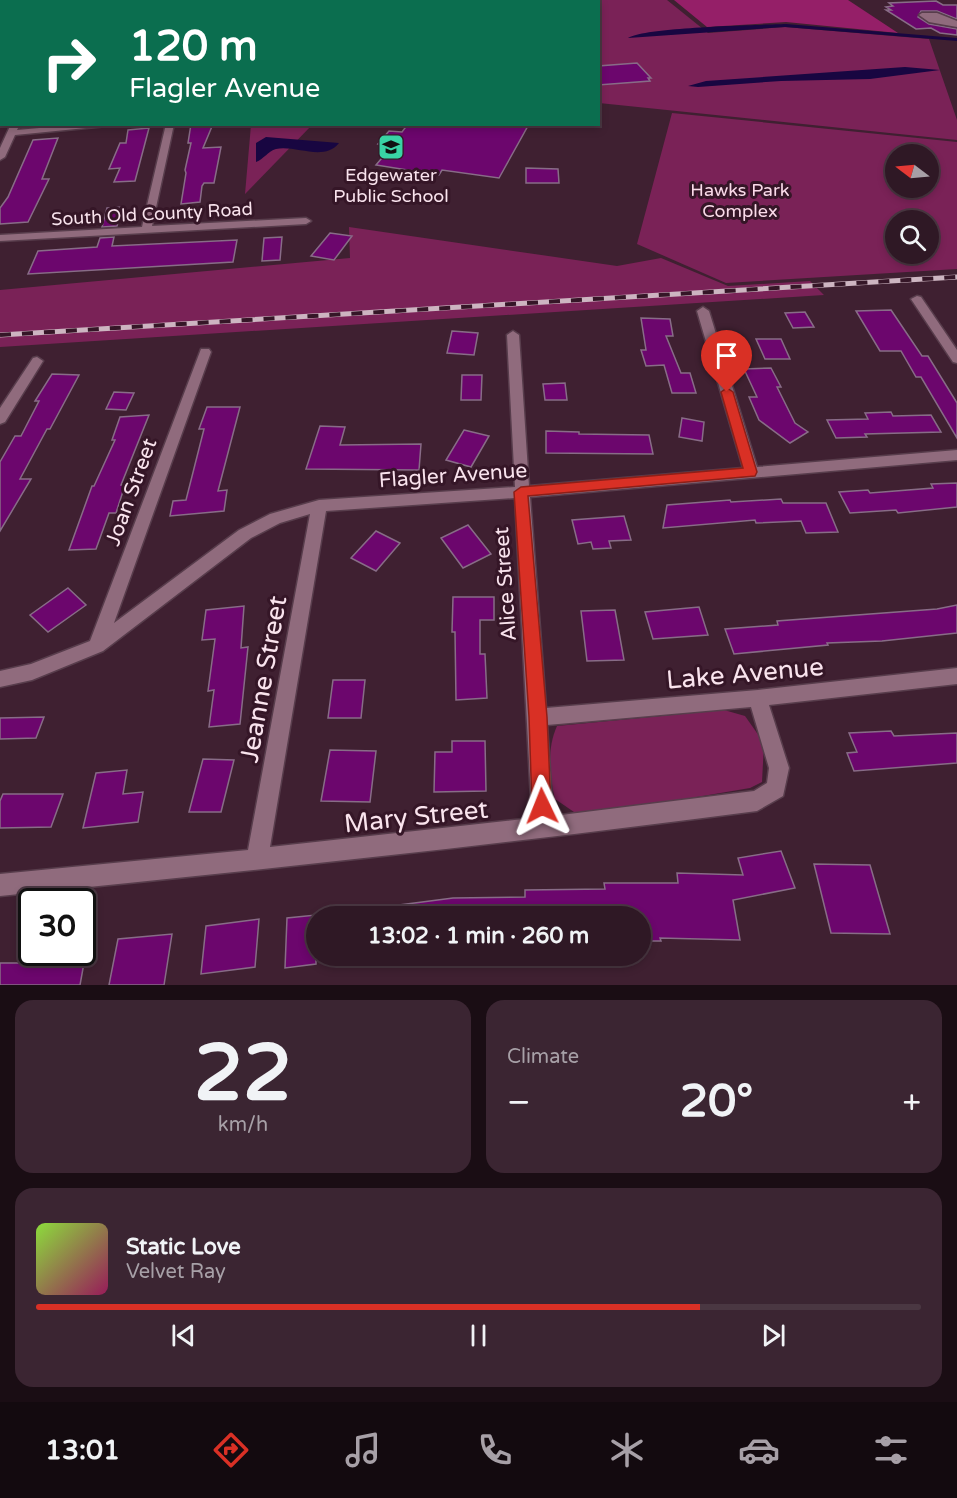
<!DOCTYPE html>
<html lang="en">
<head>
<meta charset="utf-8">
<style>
  :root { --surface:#2f1825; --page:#3b2532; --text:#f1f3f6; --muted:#a7a0a7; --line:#4a3742; --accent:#d93025 }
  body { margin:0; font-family:"Varela Round",sans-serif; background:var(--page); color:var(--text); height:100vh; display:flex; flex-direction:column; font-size:22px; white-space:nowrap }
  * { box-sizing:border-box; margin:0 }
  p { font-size:20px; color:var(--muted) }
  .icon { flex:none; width:33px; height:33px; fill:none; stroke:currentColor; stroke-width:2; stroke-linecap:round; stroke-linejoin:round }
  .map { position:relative; height:985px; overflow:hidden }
  .side { display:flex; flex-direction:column; gap:15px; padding:15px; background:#1a0d14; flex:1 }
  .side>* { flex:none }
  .banner { position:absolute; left:0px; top:0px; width:600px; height:126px; box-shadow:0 3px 9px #0003,0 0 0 2px var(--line); background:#0b6e4f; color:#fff; overflow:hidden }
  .needle { width:39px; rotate:286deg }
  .controls { position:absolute; left:885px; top:144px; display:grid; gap:12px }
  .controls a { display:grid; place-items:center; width:54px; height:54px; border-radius:50%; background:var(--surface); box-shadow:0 3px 9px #0003,0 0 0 2px var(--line); font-size:30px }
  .speed { position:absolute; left:18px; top:888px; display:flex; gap:12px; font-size:30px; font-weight:700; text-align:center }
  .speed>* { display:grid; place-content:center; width:78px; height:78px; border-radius:50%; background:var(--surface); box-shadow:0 3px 9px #0003,0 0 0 2px var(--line); line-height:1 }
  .speed .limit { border:3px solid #111; border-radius:9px; background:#fff; color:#111 }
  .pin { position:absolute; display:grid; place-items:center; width:51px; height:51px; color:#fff; margin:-62px -26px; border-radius:50% 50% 50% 0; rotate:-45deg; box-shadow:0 0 6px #0007 }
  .pin .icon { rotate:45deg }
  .me { position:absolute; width:66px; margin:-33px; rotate:358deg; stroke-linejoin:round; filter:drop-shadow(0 0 4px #0008) }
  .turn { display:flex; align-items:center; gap:21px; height:126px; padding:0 30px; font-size:27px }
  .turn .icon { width:78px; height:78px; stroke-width:2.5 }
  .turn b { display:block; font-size:42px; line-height:51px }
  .big { font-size:45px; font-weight:800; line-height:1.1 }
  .side .widget { flex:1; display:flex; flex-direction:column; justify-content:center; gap:9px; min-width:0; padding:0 21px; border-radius:18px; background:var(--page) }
  .side .dial { align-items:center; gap:0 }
  .dial b { font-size:78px; line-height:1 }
  .song { display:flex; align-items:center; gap:18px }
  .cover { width:72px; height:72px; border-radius:9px; background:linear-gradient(135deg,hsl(90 70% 55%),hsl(330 70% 35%)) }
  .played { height:6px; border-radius:3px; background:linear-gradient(90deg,var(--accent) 75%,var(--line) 75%) }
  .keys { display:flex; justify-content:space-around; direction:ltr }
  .heat { display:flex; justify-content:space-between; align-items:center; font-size:33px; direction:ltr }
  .side .tiles { flex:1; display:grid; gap:15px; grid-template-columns:1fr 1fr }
  .widget:last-child { grid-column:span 2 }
  .trip { position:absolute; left:306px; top:906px; width:345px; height:60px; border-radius:30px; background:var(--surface); box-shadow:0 3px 9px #0003,0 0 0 2px var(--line); font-weight:800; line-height:60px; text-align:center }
  .menu { display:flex; height:96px; justify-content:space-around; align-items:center; background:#130a0f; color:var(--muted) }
  .menu .icon { width:42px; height:42px }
  .menu .active { color:var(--accent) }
  .menu b { font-size:27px; color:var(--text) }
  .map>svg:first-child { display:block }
  .green { fill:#7a2257; fill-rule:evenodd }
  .forest { fill:#951f68 }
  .water { fill:#180641 }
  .building { fill:#6c066d; stroke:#886c87; stroke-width:1.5 }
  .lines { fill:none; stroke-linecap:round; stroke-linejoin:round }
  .minor-casing { stroke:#583d4c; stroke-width:3 }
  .major-casing { stroke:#583d4c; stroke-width:3 }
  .minor { fill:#906b7d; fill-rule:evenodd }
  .major { fill:#6da1c3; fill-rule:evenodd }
  .rail-casing { stroke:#cdb5c1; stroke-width:5 }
  .rail { stroke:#351627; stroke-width:4; stroke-dasharray:11; stroke-linecap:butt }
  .route { fill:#d93025; stroke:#8d1f18; stroke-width:1.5 }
  .labels { text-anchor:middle; stroke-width:6; stroke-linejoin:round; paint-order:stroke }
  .far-poi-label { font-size:18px; fill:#f9e3ed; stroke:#351627 }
  .far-park-label { font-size:18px; fill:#fadae9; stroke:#351627 }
  .far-street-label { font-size:18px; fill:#f9e3ed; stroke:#351627 }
  .street-label { font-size:21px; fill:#f9e3ed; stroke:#351627 }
  .near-street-label { font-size:26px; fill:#f9e3ed; stroke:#351627 }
</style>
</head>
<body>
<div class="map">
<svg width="957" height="985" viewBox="0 0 957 985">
  <rect width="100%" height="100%" fill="#3f2031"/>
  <g class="green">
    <path d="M208,0H667L708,33L785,27L929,39L957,120V140L599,103L598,2H187Z"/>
    <path d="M672,113L957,142V269L726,283L637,244ZM896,154H928V188H896ZM896,220H928V254H896Z"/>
    <path d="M251,125H312L245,194Z"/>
    <path d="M349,227L617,266L661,258L728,286L810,281L824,295L0,347V290L350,258Z"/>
    <path d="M724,710L745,716L764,743L762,782L750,788L602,813L574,812L555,799C549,775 547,748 557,726Z"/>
  </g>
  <path class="forest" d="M674,0H848L898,33L786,22L707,27Z"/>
  <g class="water">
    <path d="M786,24L957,38V41L785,27L628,38C645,27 758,25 786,24Z"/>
    <path d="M905,67L940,70L870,79L781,81L698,87L688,86L706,81Z"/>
    <path d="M266,137L339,143C324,162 296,145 276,149C268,151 264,159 256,162V143Z"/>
  </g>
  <g class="building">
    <path d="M936,1L943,5H957V19L937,11H921L918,17L929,24L957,29V35L940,33L931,28L916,29L886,10H891L886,7L893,6L889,3Z"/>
    <path d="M637,63L651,78H648L650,81L598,85V66Z"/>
    <path d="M191,124H213L203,148L221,147L214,183H204L202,186L200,202L181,204L186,173L185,170L191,143H188Z"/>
    <path d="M408,124H529L499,178L442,170L439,175L376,165L392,146L378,144L389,131L402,132Z"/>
    <path d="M149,128L135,181L114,182L120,168L109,169L120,143H126L128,130Z"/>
    <path d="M58,138L42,179H49L28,222L0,224V208L8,197L33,140Z"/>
    <path d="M526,168L558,169L559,183H526Z"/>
    <path d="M122,207L117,226L102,227L107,208Z"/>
    <path d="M330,233L352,236L334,260L311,256Z"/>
    <path d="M114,237L112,246L237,240L233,262L28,274L38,251L97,247L100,238Z"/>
    <path d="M282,237L280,260L262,261L264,238Z"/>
    <path d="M891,310L922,356H928L957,403V438L921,377H916L901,351H880L856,311Z"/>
    <path d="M805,312L814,327L793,328L785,313Z"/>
    <path d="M641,318L670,319L673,336H666L681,373H690L696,393H672L664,365L646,366L641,350H646Z"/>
    <path d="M452,331L478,333L474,355L447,353Z"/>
    <path d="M756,339H781L790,359H765Z"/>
    <path d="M771,368L781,387H777L795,423L808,432L790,443L759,420L749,397H757L744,369Z"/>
    <path d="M52,374L79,375L50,429H47L20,479H31L0,531V462L15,436H21L39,401H35Z"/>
    <path d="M462,375H482L481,400H461Z"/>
    <path d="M565,383L567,400H545L543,384Z"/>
    <path d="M114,392L134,393L126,410L106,409Z"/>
    <path d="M207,407H240L218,491L227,490L224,511L170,516L173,501L186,500L204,429H199Z"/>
    <path d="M891,412L893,416L931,415L941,432L865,434L867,437L836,438L827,420L868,419L865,413Z"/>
    <path d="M149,415L121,485H125L116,513H109L96,549L69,550L92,486H94L115,440H112L120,417Z"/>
    <path d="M682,418L704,422L702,441L679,437Z"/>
    <path d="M320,426L345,427L340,445L421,444L419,470L306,469Z"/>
    <path d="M464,430L489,436L471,467L446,460Z"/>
    <path d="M546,431L579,432V434L649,435L653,454L546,453Z"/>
    <path d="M957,483V507L898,513L896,510L850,513L839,492L868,490L870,493L933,488L931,484Z"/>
    <path d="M781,499L783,503H826L838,532L806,533L801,521L756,523L755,520L663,528L667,505L730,500L731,502Z"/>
    <path d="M624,516L631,540L609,541L611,548L593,549L591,542L578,544L572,520Z"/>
    <path d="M468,525L491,554L463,568L441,538Z"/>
    <path d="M376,531L400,543L376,571L351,558Z"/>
    <path d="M68,588L86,605L48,632L30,615Z"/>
    <path d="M453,597H494V620H480V654H485L487,698L456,700L455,632H452Z"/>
    <path d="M957,605V633L882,641L827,643L828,645L734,654L725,629L778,625L777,621L937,609Z"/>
    <path d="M244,606L241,648L248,647L240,724L209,727L214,690L208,691L215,639L202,640L206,610Z"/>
    <path d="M699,607L708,635L653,639L645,612Z"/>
    <path d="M615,610L624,660L587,661L581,611Z"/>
    <path d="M333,680H365L361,718H328Z"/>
    <path d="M44,717L36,738L0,739V718Z"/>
    <path d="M891,731L894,736L957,733V763L854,771L847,753L857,752L849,733Z"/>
    <path d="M452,741H485L486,791L434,792L435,752H452Z"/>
    <path d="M330,750L376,751L370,802L321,801Z"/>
    <path d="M203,759L234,760L221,812H189Z"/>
    <path d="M127,770L123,794L143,792L138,822L83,828L96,773Z"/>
    <path d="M3,794H63L51,827L0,828V801Z"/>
    <path d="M781,851L795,888L733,900L740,940L660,938L661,941H640V916H385L384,907L453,898L525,897V890L605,889L604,883H678L677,873L743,875L738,858Z"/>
    <path d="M814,864L870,865L890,934L831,933Z"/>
    <path d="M316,915V964L285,968L287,918Z"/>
    <path d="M259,919L255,967L201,974L206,926Z"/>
    <path d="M172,934L164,985H109L118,939Z"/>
    <path d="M27,952H86L80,985H0V963H24Z"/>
  </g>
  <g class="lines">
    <g class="minor-casing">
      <g id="minor">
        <path d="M922,13H937L957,21V27L929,22L919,15Z"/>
        <path d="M11,124H20L17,130L85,124H127L15,135L5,157L0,160V148Z"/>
        <path d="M166,124H174L152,226L306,218L311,221L306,224L0,241V235L142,227Z"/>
        <path d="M917,296L921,297L957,350V363L953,362L911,299Z"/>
        <path d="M703,307L709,311L757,467L957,450V460L530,497L546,708L758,690L957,668V684L769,705L789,768L783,796L757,811C505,844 253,871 0,896V874L248,850L310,514L280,523L251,538L103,651L32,680L0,687V671L31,664L90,641L201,349H209L211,352L114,623L239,530L270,514L319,500L515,487L507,335L513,331L519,335L529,486L743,468L697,311ZM515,498L532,818L270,847L326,511ZM751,707L769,768L767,783L754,791L553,816L547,725Z"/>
        <path d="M37,357L43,361L5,422L0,424V408L33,358Z"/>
      </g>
    </g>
    <g class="major-casing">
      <g id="major">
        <path d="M97,0L96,2H71L75,0Z"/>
        <path d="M140,0H162L136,2Z"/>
        <rect x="0" y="10" width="2" height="4"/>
      </g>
    </g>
    <use href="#minor" class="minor"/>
    <use href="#major" class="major"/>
    <g class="rail-casing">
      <path id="rail" d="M0,335L957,277"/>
    </g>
    <use href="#rail" class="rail"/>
  </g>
  <path class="route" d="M727,388L733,392L757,472L755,476L528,496L547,717L551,806L548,813L542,816L535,813L532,806L529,717L514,492L521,487L743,468L721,392Z"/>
  <defs>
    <g id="school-square" transform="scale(1.35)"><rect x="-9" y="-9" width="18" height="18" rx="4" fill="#39d4a5" stroke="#351627"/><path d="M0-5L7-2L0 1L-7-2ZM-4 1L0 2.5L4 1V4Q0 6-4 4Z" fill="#111"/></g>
  </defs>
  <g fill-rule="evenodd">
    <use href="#school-square" x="391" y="147"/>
  </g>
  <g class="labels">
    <g class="far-poi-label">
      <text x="391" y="181">Edgewater<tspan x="391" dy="21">Public School</tspan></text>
    </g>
    <g class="far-park-label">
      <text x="740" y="196">Hawks Park<tspan x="740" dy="21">Complex</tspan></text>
    </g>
    <g class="far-street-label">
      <text transform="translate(152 214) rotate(-3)" y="6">South Old County Road</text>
    </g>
    <g class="street-label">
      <text transform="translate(453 475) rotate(-4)" y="7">Flagler Avenue</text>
      <text transform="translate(131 492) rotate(-70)" y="7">Joan Street</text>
      <text transform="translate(505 584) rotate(-94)" y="7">Alice Street</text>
    </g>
    <g class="near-street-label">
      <text transform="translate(745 673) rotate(-5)" y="9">Lake Avenue</text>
      <text transform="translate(263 679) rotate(-80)" y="9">Jeanne Street</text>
      <text transform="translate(416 816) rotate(-6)" y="9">Mary Street</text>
    </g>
  </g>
</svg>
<div class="controls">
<a><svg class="needle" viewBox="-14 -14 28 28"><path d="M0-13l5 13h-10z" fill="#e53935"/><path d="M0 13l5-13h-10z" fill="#a7a0a7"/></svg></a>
<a><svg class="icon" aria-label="search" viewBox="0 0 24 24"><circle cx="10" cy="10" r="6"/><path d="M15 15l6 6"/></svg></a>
</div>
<div class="speed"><div class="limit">30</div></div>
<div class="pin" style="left:727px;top:392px;background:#d93025"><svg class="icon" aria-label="arrive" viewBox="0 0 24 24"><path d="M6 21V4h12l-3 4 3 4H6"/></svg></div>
<svg class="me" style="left:542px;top:806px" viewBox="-20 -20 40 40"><path d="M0-17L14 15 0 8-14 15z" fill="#d93025" stroke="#fff" stroke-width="4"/></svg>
<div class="trip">13:02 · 1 min · 260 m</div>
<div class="banner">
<div class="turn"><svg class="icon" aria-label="right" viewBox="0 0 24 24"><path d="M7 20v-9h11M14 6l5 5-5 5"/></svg><div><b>120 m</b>Flagler Avenue</div></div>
</div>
</div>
<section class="side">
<div class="tiles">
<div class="widget dial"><b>22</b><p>km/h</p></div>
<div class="widget"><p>Climate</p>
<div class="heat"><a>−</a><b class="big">20°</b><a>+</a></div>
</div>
<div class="widget">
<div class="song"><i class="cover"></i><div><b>Static Love</b><p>Velvet Ray</p></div></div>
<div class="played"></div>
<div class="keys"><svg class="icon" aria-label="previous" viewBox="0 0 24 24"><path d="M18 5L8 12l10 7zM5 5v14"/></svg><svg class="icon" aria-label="pause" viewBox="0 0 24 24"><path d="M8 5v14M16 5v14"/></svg><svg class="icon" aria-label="next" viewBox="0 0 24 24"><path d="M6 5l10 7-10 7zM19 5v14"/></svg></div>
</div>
</div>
</section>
<nav class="menu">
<b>13:01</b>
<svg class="icon active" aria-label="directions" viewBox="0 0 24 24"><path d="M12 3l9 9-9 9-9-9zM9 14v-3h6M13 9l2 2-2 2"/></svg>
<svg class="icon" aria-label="music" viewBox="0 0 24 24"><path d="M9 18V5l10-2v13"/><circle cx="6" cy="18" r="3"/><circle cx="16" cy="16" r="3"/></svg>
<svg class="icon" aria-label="phone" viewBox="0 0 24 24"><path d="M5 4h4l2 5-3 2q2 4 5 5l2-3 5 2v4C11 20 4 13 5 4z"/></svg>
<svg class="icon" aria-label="climate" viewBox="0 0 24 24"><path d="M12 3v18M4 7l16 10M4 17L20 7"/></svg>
<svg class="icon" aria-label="car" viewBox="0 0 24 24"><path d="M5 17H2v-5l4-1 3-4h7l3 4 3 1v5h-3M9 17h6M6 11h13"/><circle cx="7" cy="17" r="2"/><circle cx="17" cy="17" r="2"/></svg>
<svg class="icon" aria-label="filters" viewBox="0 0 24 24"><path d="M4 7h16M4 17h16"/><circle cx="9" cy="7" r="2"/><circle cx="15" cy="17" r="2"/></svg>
</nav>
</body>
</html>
